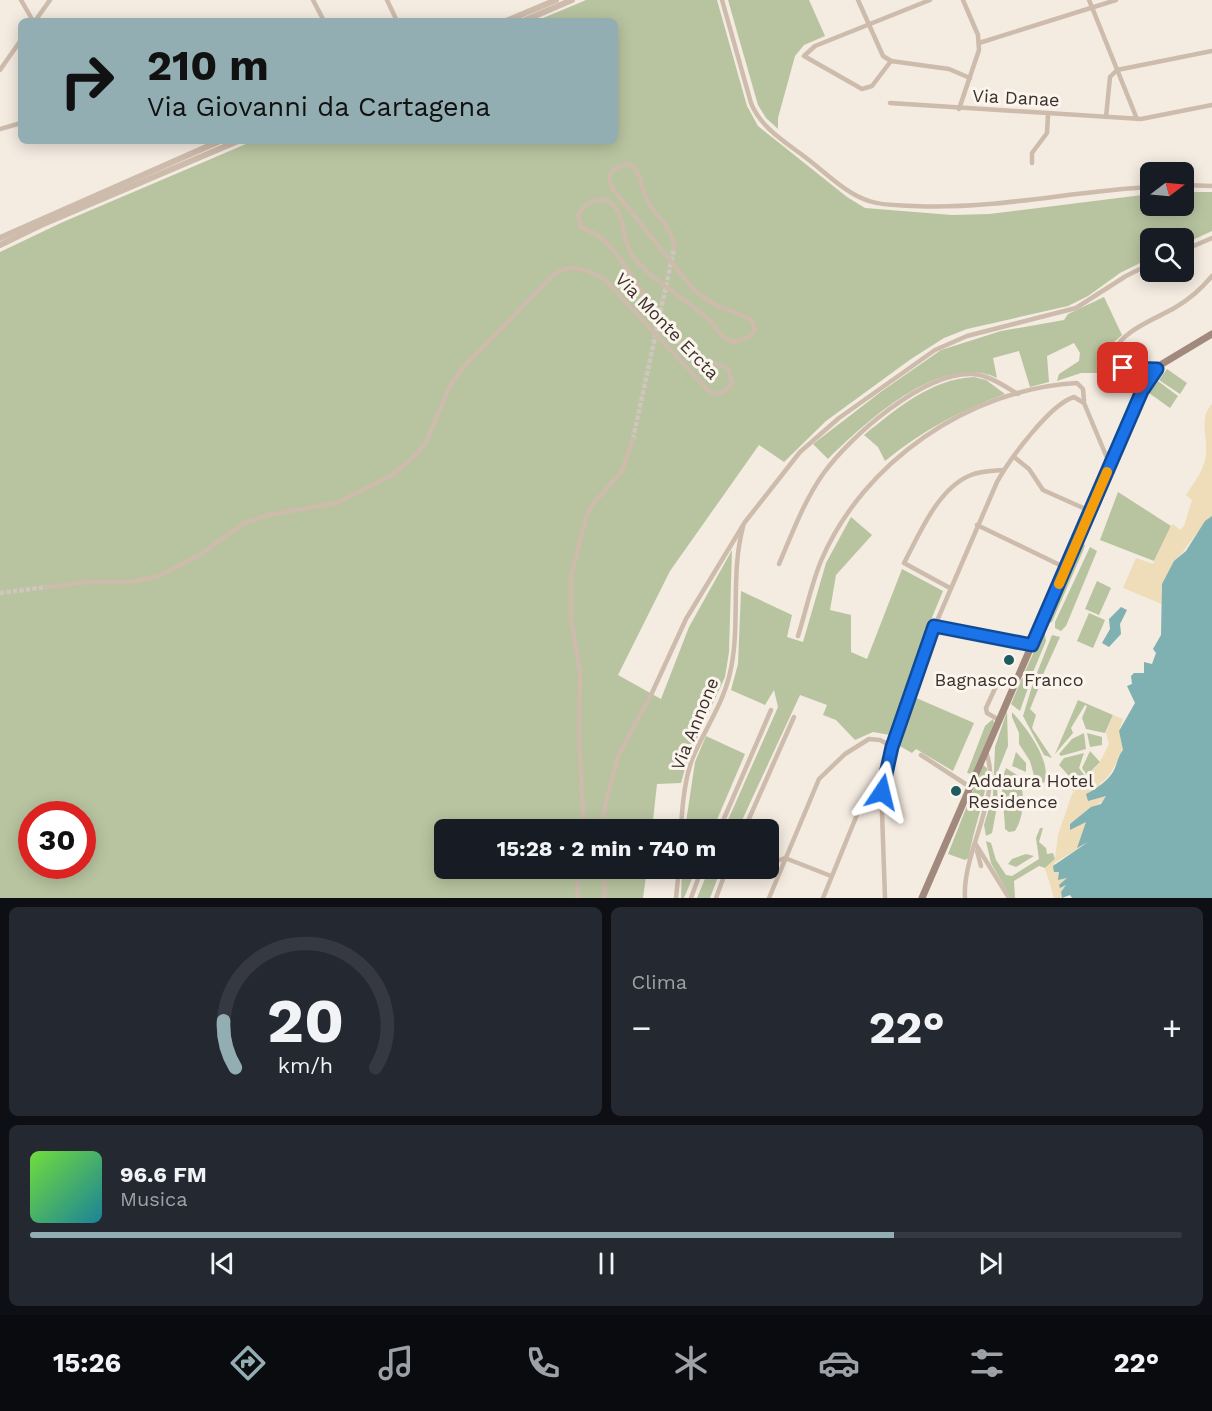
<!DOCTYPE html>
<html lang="it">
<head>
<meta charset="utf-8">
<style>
  :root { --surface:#171b24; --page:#242831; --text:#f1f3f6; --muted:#9ea1a6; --line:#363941; --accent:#92aeb2 }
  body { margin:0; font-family:"Work Sans",sans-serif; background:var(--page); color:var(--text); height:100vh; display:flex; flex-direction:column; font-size:22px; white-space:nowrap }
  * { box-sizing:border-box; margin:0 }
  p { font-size:20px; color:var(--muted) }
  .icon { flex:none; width:33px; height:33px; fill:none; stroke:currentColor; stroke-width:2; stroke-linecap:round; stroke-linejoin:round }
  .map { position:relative; height:898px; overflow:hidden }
  .details { display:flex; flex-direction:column; gap:9px; padding:9px; background:#0d0f14; flex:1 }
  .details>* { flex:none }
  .top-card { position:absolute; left:18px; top:18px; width:600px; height:126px; border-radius:9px; box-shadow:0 3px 15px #0003; background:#92aeb2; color:#111; overflow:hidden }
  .needle { width:39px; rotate:74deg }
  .controls { position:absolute; left:1140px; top:162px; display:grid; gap:12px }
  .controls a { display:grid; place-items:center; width:54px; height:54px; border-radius:9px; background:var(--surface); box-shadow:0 3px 15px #0003; font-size:30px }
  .speed { position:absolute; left:18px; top:801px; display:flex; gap:12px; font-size:30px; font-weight:700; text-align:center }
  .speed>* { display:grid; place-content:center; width:78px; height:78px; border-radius:50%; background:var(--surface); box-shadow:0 3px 15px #0003; line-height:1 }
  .speed .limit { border:9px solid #d22; background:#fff; color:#111 }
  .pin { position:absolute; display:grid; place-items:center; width:51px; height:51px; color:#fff; margin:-26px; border-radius:12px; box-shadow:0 3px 9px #0006 }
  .me { position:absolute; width:66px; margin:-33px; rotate:10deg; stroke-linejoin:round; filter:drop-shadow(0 0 4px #0008) }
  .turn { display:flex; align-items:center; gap:21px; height:126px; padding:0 30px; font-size:27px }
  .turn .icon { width:78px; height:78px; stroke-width:2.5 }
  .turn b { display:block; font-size:42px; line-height:51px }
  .big { font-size:45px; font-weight:700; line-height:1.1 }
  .details .tile { flex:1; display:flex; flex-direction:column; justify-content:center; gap:9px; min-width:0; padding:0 21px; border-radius:9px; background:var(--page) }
  .details .dial { align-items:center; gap:0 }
  .dial svg { height:156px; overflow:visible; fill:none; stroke:var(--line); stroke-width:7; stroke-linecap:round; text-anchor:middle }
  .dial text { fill:var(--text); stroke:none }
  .song { display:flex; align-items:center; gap:18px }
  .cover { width:72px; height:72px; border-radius:9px; background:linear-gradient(135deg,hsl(100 70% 55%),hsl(190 70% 35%)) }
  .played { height:6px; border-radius:3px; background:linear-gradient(90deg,var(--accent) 75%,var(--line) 75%) }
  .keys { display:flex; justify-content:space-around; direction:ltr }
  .heat { display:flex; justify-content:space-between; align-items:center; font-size:33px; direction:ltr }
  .details .tiles { flex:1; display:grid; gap:9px; grid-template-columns:1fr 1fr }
  .tile:last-child { grid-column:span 2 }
  .trip { position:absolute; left:434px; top:819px; width:345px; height:60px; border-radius:9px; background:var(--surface); box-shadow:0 3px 15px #0003; font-weight:700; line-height:60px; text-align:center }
  .dock { display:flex; height:96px; justify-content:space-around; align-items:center; background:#090b0e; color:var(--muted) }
  .dock .icon { width:42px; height:42px }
  .dock .active { color:var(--accent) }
  .dock b { font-size:27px; color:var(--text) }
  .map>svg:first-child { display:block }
  .green { fill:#b8c4a0; fill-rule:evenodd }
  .sand { fill:#efdcb8 }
  .water { fill:#7fb0b2 }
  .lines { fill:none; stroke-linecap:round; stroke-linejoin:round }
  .minor-tunnel { stroke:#cfc6bd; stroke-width:4.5; stroke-dasharray:4.5 2; stroke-linecap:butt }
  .minor { stroke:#cdbbac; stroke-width:4.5 }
  .tertiary { stroke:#cdbbac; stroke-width:6 }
  .secondary { stroke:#a18a7d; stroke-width:7 }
  .route-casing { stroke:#114b97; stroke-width:15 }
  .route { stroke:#1a73e8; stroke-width:10 }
  .slow { stroke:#f59e0b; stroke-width:10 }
  .poi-dot { fill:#1f5a5e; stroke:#fbf5ee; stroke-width:2 }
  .labels { text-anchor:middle; stroke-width:6; stroke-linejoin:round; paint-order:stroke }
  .street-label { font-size:18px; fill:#3b302b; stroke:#fbf5ee }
  .poi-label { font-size:18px; fill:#3b302b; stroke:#fbf5ee }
</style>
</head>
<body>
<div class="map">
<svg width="1212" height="898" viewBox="0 0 1212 898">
  <rect width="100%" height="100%" fill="#f4ebe1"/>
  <g class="green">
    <path d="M586,0H717L747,106L758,126L847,197L865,208L952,215L989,214L1150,194V206H1184V192H1212V231L1184,244V238H1150V258L1120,273L1088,296L1068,306L967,329L944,338L911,359L826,421L784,462L759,445L670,571L618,675L661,699L689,627L732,550L729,652L725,677L688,758L681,783L657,784L652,829L444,830V868L647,869L643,898H0V252L63,222L253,141H615V21H536ZM32,814H82V866H32Z"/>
    <path d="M728,0H809L825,36L804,45L795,56L778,118V129L766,118L758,105Z"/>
    <path d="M1104,297L1122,335L1113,343L1108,354L1114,375L1109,382L1100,373H1081L1057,381L1059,374L1079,361L1080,353L1074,343L1047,356L1049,382L1030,387L1019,351L993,358L997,378C941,352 866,422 828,459L813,444L882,391L941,350L1001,331L1064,320L1068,314Z"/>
    <path d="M1167,369L1187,383L1180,394L1159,380Z"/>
    <path d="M974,377L986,380L1005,394C962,410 921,431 885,461L878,447L864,435C896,409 931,379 974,377Z"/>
    <path d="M1158,381L1178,396L1170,408L1149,393Z"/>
    <path d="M1118,492L1171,526L1154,561L1100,540Z"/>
    <path d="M851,517L872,535L836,575L830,610L851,615V652L867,659L902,569L943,591L918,651L890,735L873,732L855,740L836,720L823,715L827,705L800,695L738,829H724L778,707L774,690L765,705L731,690L738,664L741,591L792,615L787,637L803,642L826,563Z"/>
    <path d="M1082,544L1085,545L1083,551L1052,622L1046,624Z"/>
    <path d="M1090,547L1097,551L1066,626L1061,631L1055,628V622Z"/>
    <path d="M1097,581L1111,588L1099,615L1085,609Z"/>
    <path d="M1089,613L1105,620L1093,648L1077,641Z"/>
    <path d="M1044,629L1046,641L1031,677L1024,674Z"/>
    <path d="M1052,635L1060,637L1040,681L1035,678Z"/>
    <path d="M1022,678L1029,682V685L1020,711L1011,704Z"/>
    <path d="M1033,683L1039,687L1030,709L1036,715L1032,728L1052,758L1044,755L1023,716Z"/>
    <path d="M914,697L974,723L953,771L916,749L912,753L898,745Z"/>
    <path d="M1078,700L1113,715L1105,733L1086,729L1082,718L1087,706L1085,705L1071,728L1073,733L1055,754Z"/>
    <path d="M1007,711L1008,746L996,776L998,801L992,833L986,836L984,825L993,795L995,747Z"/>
    <path d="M1012,712C1026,727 1053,762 1044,783L1035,779L1030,761L1019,744V733L1012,717Z"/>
    <path d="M993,719L994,723L972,774L967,773L985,726Z"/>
    <path d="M1084,733L1086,749L1061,756L1059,754L1072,739Z"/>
    <path d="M1087,733L1102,737V745L1090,747Z"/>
    <path d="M706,736L745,754L713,829H685L695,762Z"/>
    <path d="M1090,751L1100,762L1087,775L1082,768Z"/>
    <path d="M1016,752L1026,763V772L1012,766Z"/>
    <path d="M1084,753L1079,768L1085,776L1073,791L1069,776L1059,765L1064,758Z"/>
    <path d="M983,765L987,768C987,800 973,827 969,858L965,860L948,854Z"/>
    <path d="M1006,768L1020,777C1024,794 1025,815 1015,831L1009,832L1005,829C1005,810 998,786 1006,768Z"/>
    <path d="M1040,828H1043L1039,842L1046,848L1047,854L1053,853L1055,859L1045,868L1039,866L1014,881L1015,898H1011L991,863L986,841L991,843L996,860L1006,875L1012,876L1039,859L1036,838Z"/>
    <path d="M1026,854L1034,856L1016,867L1008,864L1012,859Z"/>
    <path d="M682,869H696L684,898H681Z"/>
    <path d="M709,869H721L710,898H697Z"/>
  </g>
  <g class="sand">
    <path d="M1212,404V516C1203,523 1165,575 1162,585C1161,590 1162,599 1162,604L1123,588L1136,558L1153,564L1171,526L1173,524L1180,530L1184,526L1192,500L1186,495C1193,484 1202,473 1205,460C1210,441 1197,420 1212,404Z"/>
    <path d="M1113,715L1123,719L1119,731L1123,750C1114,763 1114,775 1099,784L1106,795L1104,800L1070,824L1087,822L1078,847L1089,842L1054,863L1067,880L1063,883L1066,887L1061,894L1062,898H1054L1045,868L1055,859L1058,835L1072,794L1100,762L1109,744L1106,733Z"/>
  </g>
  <g class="water">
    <path d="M1212,516V898H1072L1070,895L1062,898L1061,892L1066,885L1060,888L1059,885L1067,878L1058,880L1059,872H1054L1053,866L1088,842L1077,848L1086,822L1070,830V824L1091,807L1101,804L1106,796L1088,801L1086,794C1096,789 1111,779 1115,768C1118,760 1118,757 1123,750L1119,731L1135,703L1127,686L1132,684L1131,676L1134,673H1144V662L1152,664L1156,653L1153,649L1161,635L1162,584L1174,561L1186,551L1205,521Z"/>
    <path d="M1121,607L1127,610L1120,624L1121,634L1109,647L1102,643L1110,629L1109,619Z"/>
  </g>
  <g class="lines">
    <g class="minor-tunnel">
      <path d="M633,439L674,249"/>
      <path d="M0,593L47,587"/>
    </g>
    <g class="minor">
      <path d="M21,0L33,21"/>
      <path d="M313,0L324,21"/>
      <path d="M387,0L397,21"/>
      <path d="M722,0L751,103C761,128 785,142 805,157C825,172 846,194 869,201C883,206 900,205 914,206C994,210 1071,191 1150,187"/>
      <path d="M858,0L883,56L891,61"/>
      <path d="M1089,0L1137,119"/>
      <path d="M35,21L50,0"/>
      <path d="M979,43L1116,0"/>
      <path d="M891,61L872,86L862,89L804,56L815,46L930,0"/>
      <path d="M891,61L949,69L970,78"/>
      <path d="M0,70L21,40"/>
      <path d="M890,103L1141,119L1212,105"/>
      <path d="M959,109L979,50L978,35L963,0"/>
      <path d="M1106,117L1110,77L1117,70L1212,51"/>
      <path d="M0,129L21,123"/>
      <path d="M1032,163V153L1047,133L1048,114"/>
      <path d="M1184,185L1212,186"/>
      <path d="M1184,250L1212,238"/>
      <path d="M1157,369C1138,366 1121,375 1113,353C1122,330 1156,319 1176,307C1190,299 1202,288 1212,276"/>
      <path d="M1014,457L1029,469L1043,490L1090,511"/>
      <path d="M977,525L1066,568"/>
      <path d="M779,564C792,534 804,501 823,474C850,436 924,372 972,374C989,375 1004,386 1018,394"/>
      <path d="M47,587L87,582H131L159,576L201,554L244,523L268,515L337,503L392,475L417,454L426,442L450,386L460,371L550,278C567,262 586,268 605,280L710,392C720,396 726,392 732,383L728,369C713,362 699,359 686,349C652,320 636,273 605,241C598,234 589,231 581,227L578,215C584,204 601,193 612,204C626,215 621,241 632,255C650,280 687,299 710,321C718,329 722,340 734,342L751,336L755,329L751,319L713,304L694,290L612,188L609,176L614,169L627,164C641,168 641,188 647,200C655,216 675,229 674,249"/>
      <path d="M950,588L904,563C920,533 938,488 971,475C981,471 993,471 1003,470"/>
      <path d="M935,626L1032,645"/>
      <path d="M798,636C806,611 811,585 821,561C863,462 969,389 1077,383L1083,389L1084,401"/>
      <path d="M999,720L987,713L986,708L998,682L1017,679"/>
      <path d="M921,755L970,787"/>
      <path d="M584,830L579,737L580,672L571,619V577L586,517L592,505L622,471L633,439"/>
      <path d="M599,830L618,756L651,695L686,619L745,522L800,452L839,418L935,350L967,336L1076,308L1126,276L1150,264"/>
      <path d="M681,830C682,806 684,780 693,757C705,729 723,704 730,673C741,626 730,575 743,527"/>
      <path d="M719,830L771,710"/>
      <path d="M744,830L794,717"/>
      <path d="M975,843L1009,898"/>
      <path d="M977,851L981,866"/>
      <path d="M768,858L777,861L785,858L831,876"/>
      <path d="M601,868L605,888L604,898"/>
      <path d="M578,898L577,886L582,868"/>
      <path d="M676,898L679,868"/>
      <path d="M691,898L702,868"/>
      <path d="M716,898L727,868"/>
      <path d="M769,898L819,779L845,754L869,739L880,740L893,747"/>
      <path d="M823,898L863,800L869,795L882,792"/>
      <path d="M885,898L882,812L887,764L912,697L927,644L997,482C1009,460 1050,404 1074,397L1084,403L1110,465"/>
      <path d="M965,898C962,852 1003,795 986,752"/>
    </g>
    <g class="tertiary">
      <path d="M506,21L556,0"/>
      <path d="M523,21L572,0"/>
      <path d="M0,238L220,141"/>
      <path d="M0,245L41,225L238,141"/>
    </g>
    <path class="secondary" d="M922,898L1142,391L1162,364L1212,334"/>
  </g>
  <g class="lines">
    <g class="route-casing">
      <path id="route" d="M882,792L892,747L934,626L1032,645L1142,391L1157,369L1123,368"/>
    </g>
    <use href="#route" class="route"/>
    <path class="slow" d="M1059,584L1107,472"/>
  </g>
  <g class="poi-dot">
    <circle cx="1009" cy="660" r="6"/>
    <circle cx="956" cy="791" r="6"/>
  </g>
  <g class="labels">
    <g class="street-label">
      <text transform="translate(1016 98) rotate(3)" y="6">Via Danae</text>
      <text transform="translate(667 326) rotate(46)" y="6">Via Monte Ercta</text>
      <text transform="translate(695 724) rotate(-68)" y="6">Via Annone</text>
    </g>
    <g class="poi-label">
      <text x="1009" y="686">Bagnasco Franco</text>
      <text x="968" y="787" text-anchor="start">Addaura Hotel<tspan x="968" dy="21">Residence</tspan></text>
    </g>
  </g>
</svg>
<div class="controls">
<a><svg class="needle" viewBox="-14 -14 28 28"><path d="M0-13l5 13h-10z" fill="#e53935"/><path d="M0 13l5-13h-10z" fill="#9ea1a6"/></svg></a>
<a><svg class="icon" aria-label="search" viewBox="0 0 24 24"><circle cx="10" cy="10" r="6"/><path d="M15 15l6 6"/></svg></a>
</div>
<div class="speed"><div class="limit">30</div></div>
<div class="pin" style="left:1123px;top:368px;background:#d93025"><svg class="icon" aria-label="arrive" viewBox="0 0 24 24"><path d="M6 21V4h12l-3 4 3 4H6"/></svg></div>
<svg class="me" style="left:882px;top:792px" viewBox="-20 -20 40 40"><path d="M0-17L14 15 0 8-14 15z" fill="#1a73e8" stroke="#fff" stroke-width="4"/></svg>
<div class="trip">15:28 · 2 min · 740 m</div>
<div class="top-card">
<div class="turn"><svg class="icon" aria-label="right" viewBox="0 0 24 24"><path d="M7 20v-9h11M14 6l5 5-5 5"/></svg><div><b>210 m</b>Via Giovanni da Cartagena</div></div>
</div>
</div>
<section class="details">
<div class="tiles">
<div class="tile dial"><svg viewBox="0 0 100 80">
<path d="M14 69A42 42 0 1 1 86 69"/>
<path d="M14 69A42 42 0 0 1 8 45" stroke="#92aeb2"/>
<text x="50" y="56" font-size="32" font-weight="700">20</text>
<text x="50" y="72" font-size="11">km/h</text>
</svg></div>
<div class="tile"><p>Clima</p>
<div class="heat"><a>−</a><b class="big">22°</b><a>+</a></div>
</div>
<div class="tile">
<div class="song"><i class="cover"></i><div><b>96.6 FM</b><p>Musica</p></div></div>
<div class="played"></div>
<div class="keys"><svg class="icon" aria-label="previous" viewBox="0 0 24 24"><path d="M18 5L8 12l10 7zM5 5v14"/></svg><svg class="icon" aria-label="pause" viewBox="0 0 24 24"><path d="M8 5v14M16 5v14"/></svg><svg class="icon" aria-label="next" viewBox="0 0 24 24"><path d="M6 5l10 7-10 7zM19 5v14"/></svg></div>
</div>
</div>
</section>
<nav class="dock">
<b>15:26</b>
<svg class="icon active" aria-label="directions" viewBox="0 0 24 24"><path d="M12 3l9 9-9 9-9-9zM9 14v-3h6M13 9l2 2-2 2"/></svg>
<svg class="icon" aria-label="music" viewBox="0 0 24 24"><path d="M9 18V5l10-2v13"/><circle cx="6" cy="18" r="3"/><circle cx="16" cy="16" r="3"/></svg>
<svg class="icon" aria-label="phone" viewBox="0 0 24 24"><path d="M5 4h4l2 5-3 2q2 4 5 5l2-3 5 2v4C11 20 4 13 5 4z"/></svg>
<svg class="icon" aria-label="climate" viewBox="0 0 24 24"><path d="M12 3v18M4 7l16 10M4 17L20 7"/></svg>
<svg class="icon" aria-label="car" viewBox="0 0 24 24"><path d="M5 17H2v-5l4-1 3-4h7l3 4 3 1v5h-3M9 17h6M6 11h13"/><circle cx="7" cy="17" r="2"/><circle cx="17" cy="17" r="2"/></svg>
<svg class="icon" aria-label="filters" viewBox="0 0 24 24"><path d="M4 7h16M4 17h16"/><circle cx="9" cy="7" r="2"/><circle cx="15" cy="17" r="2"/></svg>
<b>22°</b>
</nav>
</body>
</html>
